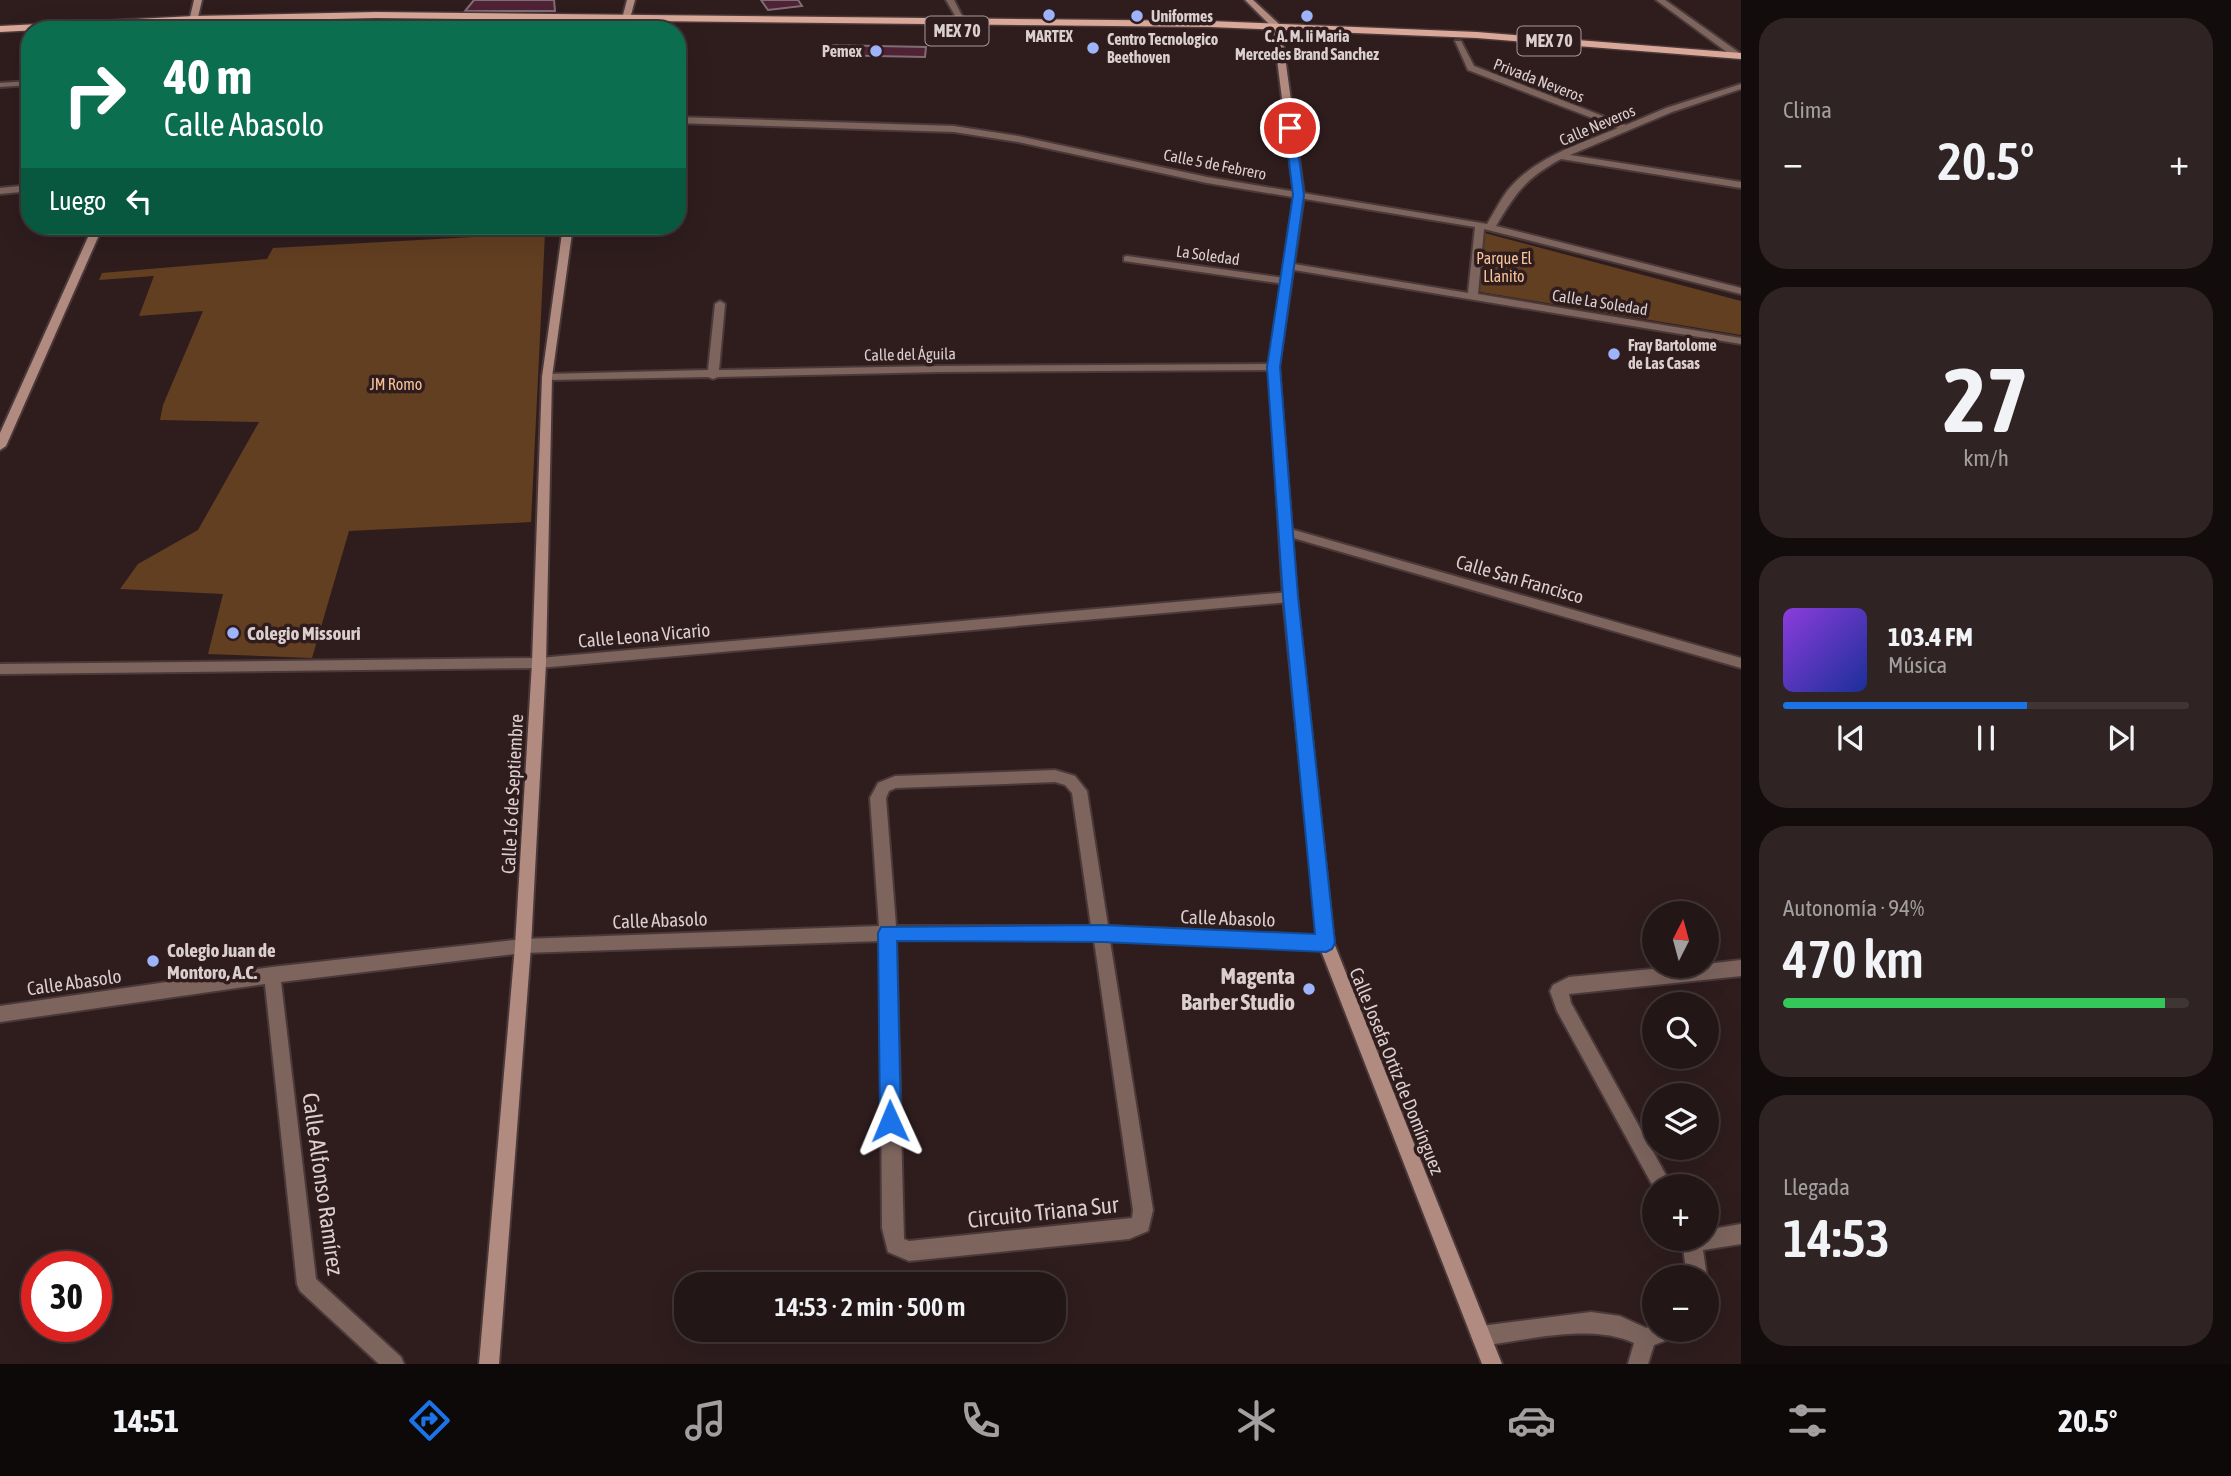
<!DOCTYPE html>
<html lang="es">
<head>
<meta charset="utf-8">
<style>
  :root { --surface:#231616; --page:#2f2323; --text:#f1f3f6; --muted:#a39fa1; --line:#403535; --accent:#1a73e8 }
  body { margin:0; font-family:"Asap Condensed",sans-serif; background:var(--page); color:var(--text); height:100vh; display:flex; flex-direction:column; font-size:26px; white-space:nowrap }
  * { box-sizing:border-box; margin:0 }
  p { font-size:23px; color:var(--muted) }
  .icon { flex:none; width:38px; height:38px; fill:none; stroke:currentColor; stroke-width:2; stroke-linecap:round; stroke-linejoin:round }
  .map { position:relative; flex:1; overflow:hidden }
  .sheet { display:flex; flex-direction:column; gap:18px; padding:18px; background:#130c0c; width:490px }
  .sheet>* { flex:none }
  .banner { position:absolute; left:21px; top:21px; width:665px; height:214px; border-radius:28px; box-shadow:0 7px 28px #0002,0 0 0 2px var(--line); background:#0b6e4f; color:#fff; overflow:hidden }
  .needle { width:46px; rotate:6deg }
  .controls { position:absolute; left:1642px; top:901px; display:grid; gap:14px }
  .controls a { display:grid; place-items:center; width:77px; height:77px; border-radius:50%; background:var(--surface); box-shadow:0 7px 28px #0002,0 0 0 2px var(--line); font-size:35px }
  .speed { position:absolute; left:21px; top:1251px; display:flex; gap:14px; font-size:35px; font-weight:700; text-align:center }
  .speed>* { display:grid; place-content:center; width:91px; height:91px; border-radius:50%; background:var(--surface); box-shadow:0 7px 28px #0002,0 0 0 2px var(--line); line-height:1 }
  .speed .limit { border:10px solid #d22; background:#fff; color:#111 }
  .pin { position:absolute; display:grid; place-items:center; width:60px; height:60px; color:#fff; margin:-30px; border:4px solid #fff; border-radius:50%; box-shadow:0 2px 7px #0007 }
  .me { position:absolute; width:77px; margin:-38px; rotate:359deg; stroke-linejoin:round; filter:drop-shadow(0 0 5px #0008) }
  .turn { display:flex; align-items:center; gap:24px; height:147px; padding:0 28px; font-size:32px }
  .turn .icon { width:91px; height:91px; stroke-width:2.5 }
  .turn b { display:block; font-size:49px; line-height:60px }
  .then { display:flex; align-items:center; height:66px; padding:0 28px; background:#0003; gap:14px; font-size:26px }
  .big { font-size:52px; font-weight:600; line-height:1.1 }
  .sheet .tile { flex:1; display:flex; flex-direction:column; justify-content:center; gap:10px; min-width:0; padding:0 24px; border-radius:28px; background:var(--page) }
  .sheet .dial { align-items:center; gap:0 }
  .dial b { font-size:91px; line-height:1 }
  .song { display:flex; align-items:center; gap:21px }
  .cover { width:84px; height:84px; border-radius:10px; background:linear-gradient(135deg,hsl(270 70% 55%),hsl(230 70% 35%)) }
  .played { height:7px; border-radius:4px; background:linear-gradient(90deg,var(--accent) 60%,var(--line) 60%) }
  .keys { display:flex; justify-content:space-around; direction:ltr }
  .heat { display:flex; justify-content:space-between; align-items:center; font-size:38px; direction:ltr }
  .charge { height:10px; border-radius:5px; background:linear-gradient(90deg,#34c759 94%,var(--line) 0) }
  .trip { position:absolute; left:674px; top:1272px; width:392px; height:70px; border-radius:28px; background:var(--surface); box-shadow:0 7px 28px #0002,0 0 0 2px var(--line); font-weight:600; line-height:70px; text-align:center }
  .dock { display:flex; height:112px; justify-content:space-around; align-items:center; background:#0e0909; color:var(--muted) }
  .dock .icon { width:49px; height:49px }
  .dock .selected { color:var(--accent) }
  .dock b { font-size:32px; color:var(--text) }
  main { display:flex; flex:1; min-height:0 }
  .map>svg:first-child { display:block }
  .green { fill:#633f21 }
  .building { fill:#502235; stroke:#806c73; stroke-width:2 }
  .lines { fill:none; stroke-linecap:round; stroke-linejoin:round }
  .street-casing { stroke:#4b393a; stroke-width:4 }
  .secondary-casing { stroke:#4b393a; stroke-width:4 }
  .primary-casing { stroke:#4b393a; stroke-width:3 }
  .street { fill:#7d655e; fill-rule:evenodd }
  .secondary { fill:#b18b80; fill-rule:evenodd }
  .primary { fill:#d9a899; fill-rule:evenodd }
  .route { fill:#1a73e8; stroke:#114b97; stroke-width:2 }
  .poi-dot { fill:#9fb3fd; stroke:#2f1d1e; stroke-width:2.5 }
  .labels { text-anchor:middle; stroke-width:7; stroke-linejoin:round; paint-order:stroke }
  .far-poi-label { font-size:16px; font-weight:bold; fill:#dbcece; stroke:#2f1d1e; text-anchor:start }
  .far-street-label { font-size:16px; fill:#dbcece; stroke:#2f1d1e }
  .far-park-label { font-size:16px; fill:#f8c39a; stroke:#2f1d1e }
  .shield { fill:#2f1d1e; stroke:#a79999; stroke-width:2 }
  .shield-label { font-size:18px; font-weight:bold; fill:#dbcece }
  .street-label { font-size:19px; fill:#dbcece; stroke:#2f1d1e }
  .poi-label { font-size:19px; font-weight:bold; fill:#dbcece; stroke:#2f1d1e; text-anchor:start }
  .near-poi-label { font-size:23px; font-weight:bold; fill:#dbcece; stroke:#2f1d1e; text-anchor:end }
  .near-street-label { font-size:23px; fill:#dbcece; stroke:#2f1d1e }
</style>
</head>
<body>
<main>
<div class="map">
<svg width="1741" height="1364" viewBox="0 0 1741 1364">
  <rect width="100%" height="100%" fill="#2f1d1e"/>
  <g class="green">
    <path d="M1477,231L1741,301V335L1474,291Z"/>
    <path d="M545,233L531,522L349,531L312,658L208,654L223,594L120,589L138,564L198,530L259,422L160,420L163,405L203,311L139,316L154,276L99,280L102,273L267,259L273,248Z"/>
  </g>
  <g class="building">
    <path d="M474,0H554L555,11H465Z"/>
    <path d="M761,0H798L802,6L768,10Z"/>
    <path d="M827,45L926,47L925,57L825,55Z"/>
  </g>
  <g class="lines">
    <g class="street-casing">
      <g id="street">
        <path d="M946,0H954L966,24H960Z"/>
        <path d="M1656,0H1665L1741,54V57L1735,58Z"/>
        <path d="M373,22H379L382,30H374Z"/>
        <path d="M260,27H266L267,30H259Z"/>
        <path d="M1455,41H1461L1474,66L1626,125L1666,108L1741,84V89L1672,112L1570,155L1741,182V188L1561,159C1526,178 1516,192 1496,226L1741,288V294L1484,229L1478,294L1741,338V344L1288,269L1283,266L1288,263L1468,293L1475,227L1207,183L1018,142L954,132L677,123V117L954,126L1018,136L1207,177L1487,224C1494,213 1500,200 1508,190C1535,157 1580,144 1618,128L1468,70Z"/>
        <path d="M30,81V85L0,87V83Z"/>
        <path d="M30,185V191L0,194V188Z"/>
        <path d="M1127,256L1285,278L1290,281L1285,284L1124,261V257Z"/>
        <path d="M720,301L725,304L719,370L940,366L1274,364L1279,367L1274,370L940,372L718,377L713,379L708,377L547,380L542,377L547,374L708,370L715,304Z"/>
        <path d="M1287,528L1741,658V668L1283,535L1281,532Z"/>
        <path d="M1290,592L1297,597L1290,602L539,668L0,674V664L539,658Z"/>
        <path d="M1055,770L1075,776L1087,791L1108,926L1326,936L1332,938L1334,943L1332,948L1326,950L1110,941L1153,1210L1148,1231L1129,1239L909,1261L888,1252L882,1228L880,941L523,953L281,982L316,1279L401,1357L404,1364H379L300,1291L297,1284L265,984L0,1022V1006L272,967L523,939L879,926L870,798L878,783L895,776ZM1055,782L1065,785L1072,793L1091,926H896L886,798L889,791L896,788ZM896,940H1094L1133,1210L1132,1218L909,1241L904,1239Z"/>
        <path d="M1741,960V976L1569,994L1571,1003L1672,1186L1654,1188L1557,1011L1550,991L1553,985L1569,977L1684,966H1706V964Z"/>
        <path d="M1741,1224V1244L1703,1250L1707,1278L1706,1280V1278H1687L1682,1239H1706V1230Z"/>
        <path d="M1591,1312L1620,1316L1646,1328L1654,1325V1330H1678L1675,1337L1654,1345L1648,1364H1628L1634,1343C1591,1323 1528,1340 1481,1346L1474,1343L1471,1336L1474,1329L1481,1326Z"/>
      </g>
    </g>
    <g class="secondary-casing">
      <g id="secondary">
        <path d="M194,0H202L195,30H187Z"/>
        <path d="M627,0H635L627,30H619Z"/>
        <path d="M1245,0H1253L1278,23L1282,35L1304,195L1279,367L1297,597L1334,943L1502,1364H1482L1318,943L1283,597L1269,367L1294,195L1274,35L1271,26Z"/>
        <path d="M93,226H103L6,446L0,450V433Z"/>
        <path d="M563,226H573L552,377L546,663L531,946L499,1364H479L515,946L532,663L542,377Z"/>
      </g>
    </g>
    <g class="primary-casing">
      <path id="primary" d="M376,12L1210,21L1477,32L1741,53V59L1477,38L1210,27L376,18L194,22L0,32V26L194,16Z"/>
    </g>
    <use href="#street" class="street"/>
    <use href="#secondary" class="secondary"/>
    <use href="#primary" class="primary"/>
  </g>
  <path class="route" d="M1290,125L1295,128L1304,195L1280,367L1298,597L1335,943L1332,949L1326,952L1102,942L897,941L901,1121L898,1128L890,1131L883,1128L880,1121L878,933L881,927L1102,925L1315,934L1283,597L1267,367L1293,195L1285,128Z"/>
  <g class="poi-dot">
    <circle cx="1049" cy="15" r="7"/>
    <circle cx="1137" cy="16" r="7"/>
    <circle cx="1307" cy="16" r="7"/>
    <circle cx="1093" cy="48" r="7"/>
    <circle cx="876" cy="51" r="7"/>
    <circle cx="1614" cy="354" r="7"/>
    <circle cx="233" cy="633" r="7"/>
    <circle cx="153" cy="961" r="7"/>
    <circle cx="1309" cy="989" r="7"/>
  </g>
  <g class="labels">
    <g class="far-poi-label">
      <text x="1151" y="22">Uniformes</text>
      <text x="1049" y="42" text-anchor="middle">MARTEX</text>
      <text x="1307" y="42" text-anchor="middle">C. A. M. Ii Maria<tspan x="1307" dy="18">Mercedes Brand Sanchez</tspan></text>
      <text x="1107" y="45">Centro Tecnologico<tspan x="1107" dy="18">Beethoven</tspan></text>
      <text x="862" y="57" text-anchor="end">Pemex</text>
      <text x="1628" y="351">Fray Bartolome<tspan x="1628" dy="18">de Las Casas</tspan></text>
    </g>
    <g class="far-street-label">
      <text transform="translate(1539 80) rotate(21)" y="6">Privada Neveros</text>
      <text transform="translate(1597 125) rotate(-23)" y="6">Calle Neveros</text>
      <text transform="translate(1215 164) rotate(11)" y="6">Calle 5 de Febrero</text>
      <text transform="translate(1208 255) rotate(8)" y="6">La Soledad</text>
      <text transform="translate(1600 302) rotate(9)" y="6">Calle La Soledad</text>
      <text transform="translate(910 354) rotate(-1)" y="6">Calle del Águila</text>
    </g>
    <g class="far-park-label">
      <text x="1504" y="264">Parque El<tspan x="1504" dy="18">Llanito</tspan></text>
      <text x="396" y="390">JM Romo</text>
    </g>
    <g class="shield">
      <rect x="925.5" y="16.5" width="63" height="29" rx="5"/>
      <rect x="1517.5" y="26.5" width="63" height="29" rx="5"/>
    </g>
    <g class="shield-label">
      <text x="957" y="37">MEX 70</text>
      <text x="1549" y="47">MEX 70</text>
    </g>
    <g class="street-label">
      <text transform="translate(1520 579) rotate(16)" y="7">Calle San Francisco</text>
      <text transform="translate(644 635) rotate(-5)" y="7">Calle Leona Vicario</text>
      <text transform="translate(512 794) rotate(-87)" y="7">Calle 16 de Septiembre</text>
      <text transform="translate(1228 918) rotate(2)" y="7">Calle Abasolo</text>
      <text transform="translate(660 920) rotate(-2)" y="7">Calle Abasolo</text>
      <text transform="translate(74 982) rotate(-8)" y="7">Calle Abasolo</text>
      <text transform="translate(1397 1071) rotate(68)" y="7">Calle Josefa Ortiz de Domínguez</text>
    </g>
    <g class="poi-label">
      <text x="247" y="640">Colegio Missouri</text>
      <text x="167" y="957">Colegio Juan de<tspan x="167" dy="22">Montoro, A.C.</tspan></text>
    </g>
    <g class="near-poi-label">
      <text x="1295" y="984">Magenta<tspan x="1295" dy="26">Barber Studio</tspan></text>
    </g>
    <g class="near-street-label">
      <text transform="translate(323 1184) rotate(82)" y="8">Calle Alfonso Ramírez</text>
      <text transform="translate(1043 1212) rotate(-6)" y="8">Circuito Triana Sur</text>
    </g>
  </g>
</svg>
<div class="controls">
<a><svg class="needle" viewBox="-14 -14 28 28"><path d="M0-13l5 13h-10z" fill="#e53935"/><path d="M0 13l5-13h-10z" fill="#a39fa1"/></svg></a>
<a><svg class="icon" aria-label="search" viewBox="0 0 24 24"><circle cx="10" cy="10" r="6"/><path d="M15 15l6 6"/></svg></a>
<a><svg class="icon" aria-label="layers" viewBox="0 0 24 24"><path d="M12 4l9 5-9 5-9-5zM3 14l9 5 9-5"/></svg></a>
<a>+</a>
<a>−</a>
</div>
<div class="speed"><div class="limit">30</div></div>
<div class="pin" style="left:1290px;top:128px;background:#d93025"><svg class="icon" aria-label="arrive" viewBox="0 0 24 24"><path d="M6 21V4h12l-3 4 3 4H6"/></svg></div>
<svg class="me" style="left:890px;top:1121px" viewBox="-20 -20 40 40"><path d="M0-17L14 15 0 8-14 15z" fill="#1a73e8" stroke="#fff" stroke-width="4"/></svg>
<div class="trip">14:53 · 2 min · 500 m</div>
<div class="banner">
<div class="turn"><svg class="icon" aria-label="right" viewBox="0 0 24 24"><path d="M7 20v-9h11M14 6l5 5-5 5"/></svg><div><b>40 m</b>Calle Abasolo</div></div>
<div class="then">Luego<svg class="icon" aria-label="left" viewBox="0 0 24 24"><path d="M17 20v-9H6M10 6l-5 5 5 5"/></svg></div>
</div>
</div>
<section class="sheet">
<div class="tile"><p>Clima</p>
<div class="heat"><a>−</a><b class="big">20.5°</b><a>+</a></div>
</div>
<div class="tile dial"><b>27</b><p>km/h</p></div>
<div class="tile">
<div class="song"><i class="cover"></i><div><b>103.4 FM</b><p>Música</p></div></div>
<div class="played"></div>
<div class="keys"><svg class="icon" aria-label="previous" viewBox="0 0 24 24"><path d="M18 5L8 12l10 7zM5 5v14"/></svg><svg class="icon" aria-label="pause" viewBox="0 0 24 24"><path d="M8 5v14M16 5v14"/></svg><svg class="icon" aria-label="next" viewBox="0 0 24 24"><path d="M6 5l10 7-10 7zM19 5v14"/></svg></div>
</div>
<div class="tile"><p>Autonomía · 94%</p><b class="big">470 km</b><div class="charge"></div></div>
<div class="tile"><p>Llegada</p><b class="big">14:53</b></div>
</section>
</main>
<nav class="dock">
<b>14:51</b>
<svg class="icon selected" aria-label="directions" viewBox="0 0 24 24"><path d="M12 3l9 9-9 9-9-9zM9 14v-3h6M13 9l2 2-2 2"/></svg>
<svg class="icon" aria-label="music" viewBox="0 0 24 24"><path d="M9 18V5l10-2v13"/><circle cx="6" cy="18" r="3"/><circle cx="16" cy="16" r="3"/></svg>
<svg class="icon" aria-label="phone" viewBox="0 0 24 24"><path d="M5 4h4l2 5-3 2q2 4 5 5l2-3 5 2v4C11 20 4 13 5 4z"/></svg>
<svg class="icon" aria-label="climate" viewBox="0 0 24 24"><path d="M12 3v18M4 7l16 10M4 17L20 7"/></svg>
<svg class="icon" aria-label="car" viewBox="0 0 24 24"><path d="M5 17H2v-5l4-1 3-4h7l3 4 3 1v5h-3M9 17h6M6 11h13"/><circle cx="7" cy="17" r="2"/><circle cx="17" cy="17" r="2"/></svg>
<svg class="icon" aria-label="filters" viewBox="0 0 24 24"><path d="M4 7h16M4 17h16"/><circle cx="9" cy="7" r="2"/><circle cx="15" cy="17" r="2"/></svg>
<b>20.5°</b>
</nav>
</body>
</html>
